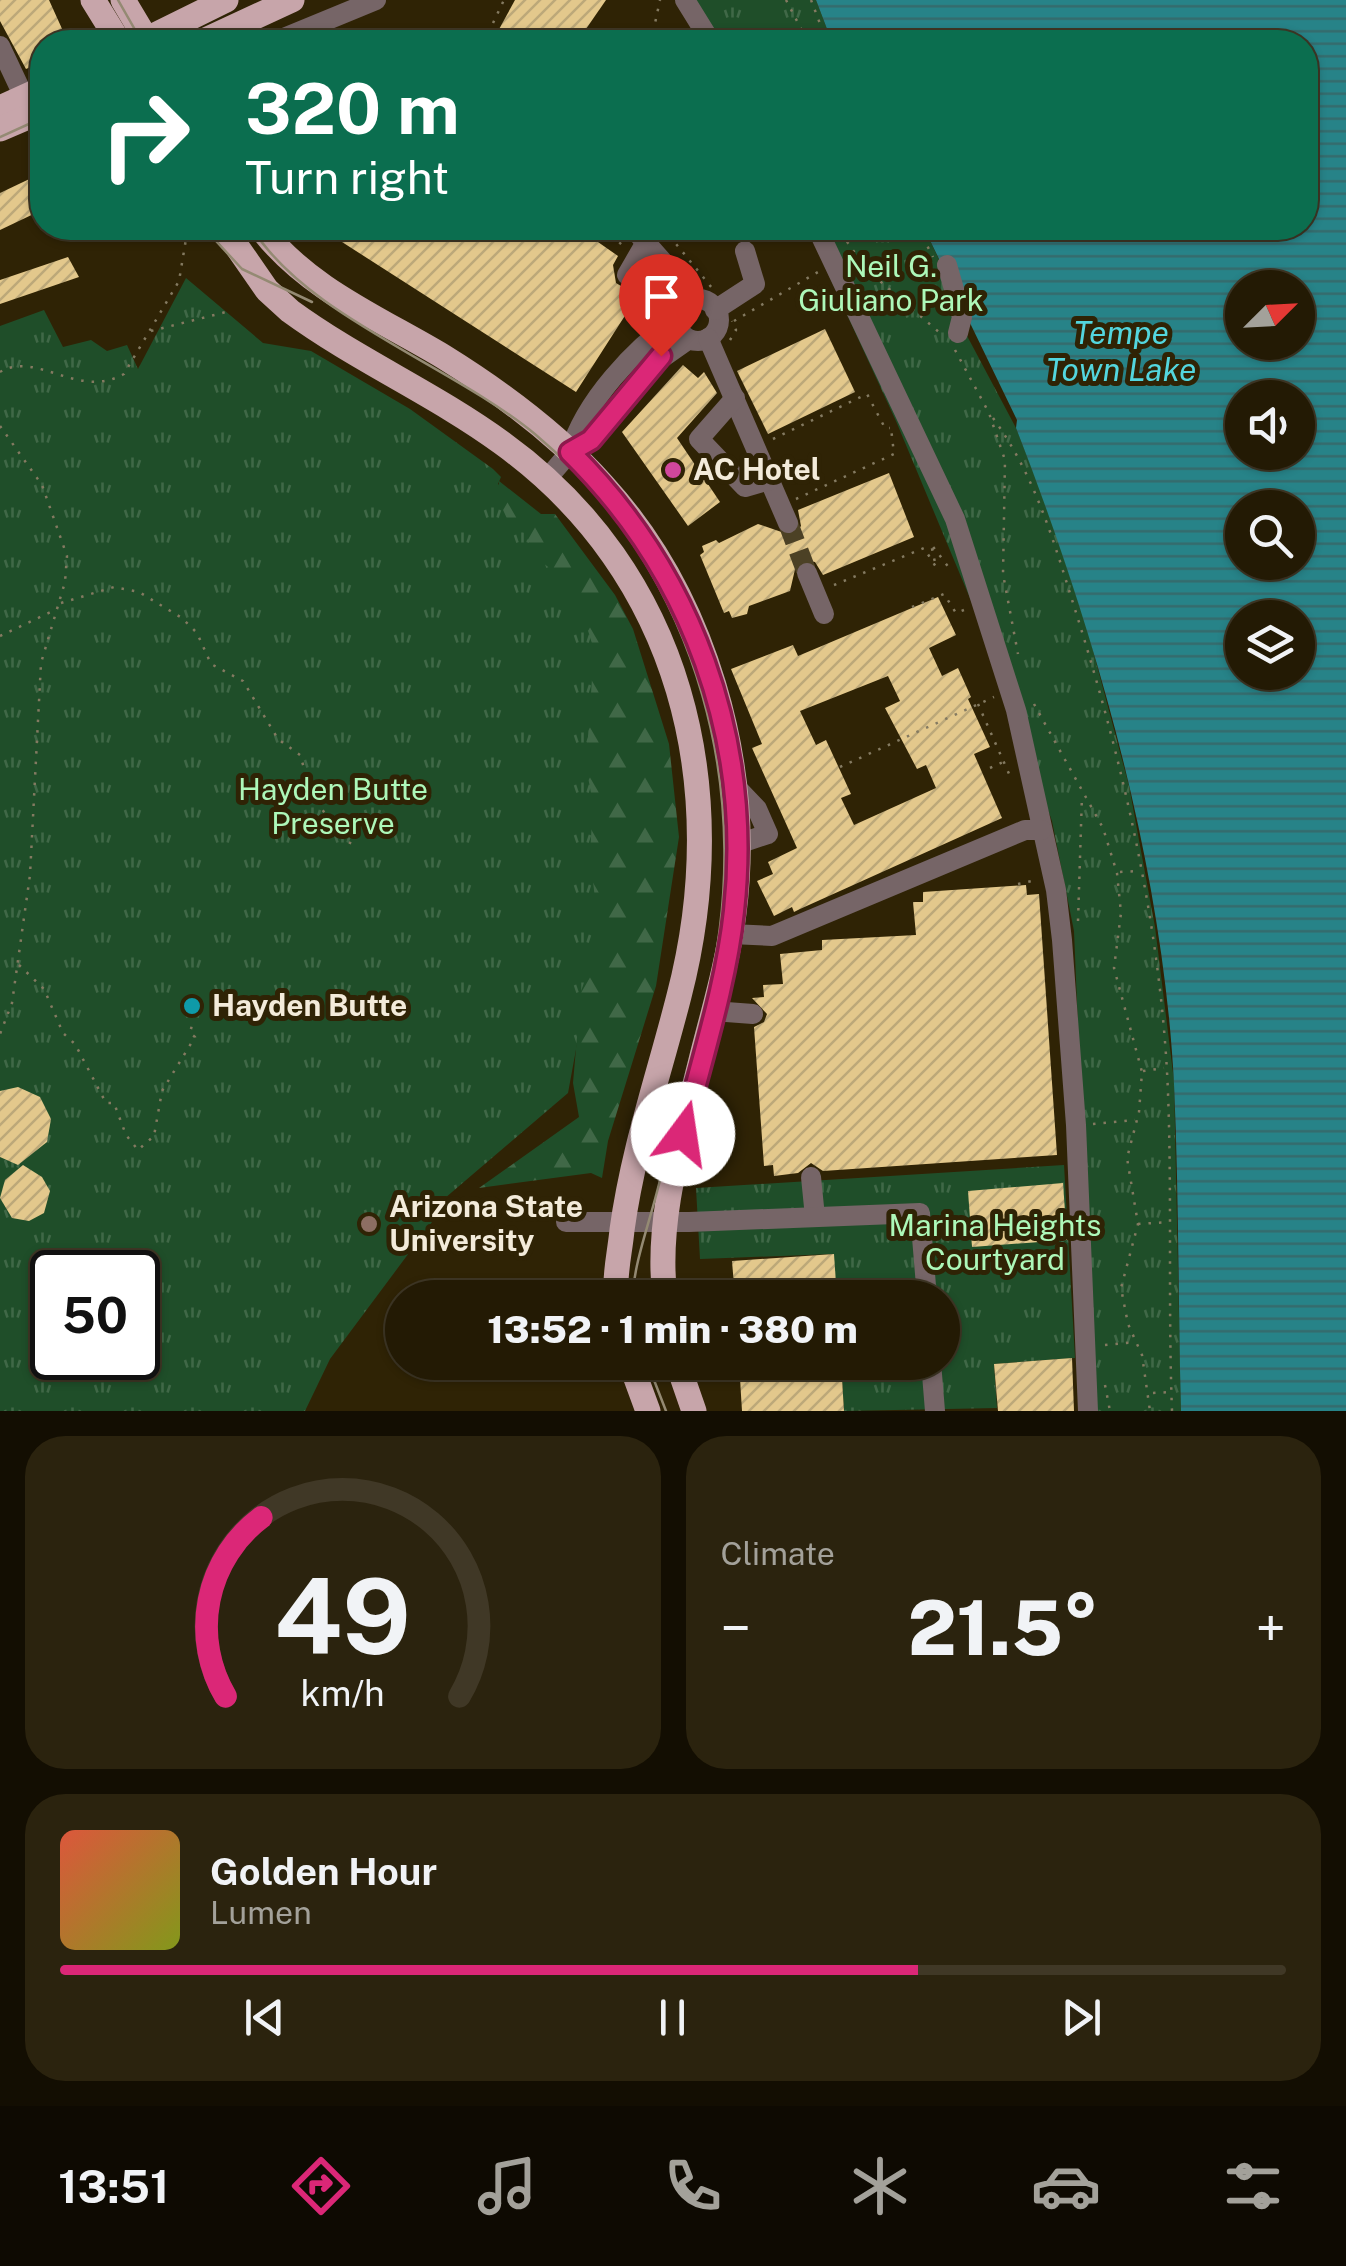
<!DOCTYPE html>
<html lang="en">
<head>
<meta charset="utf-8">
<style>
  :root { --surface:#231a04; --page:#2b230e; --text:#f1f3f6; --muted:#a3a19a; --line:#403826; --accent:#db2777 }
  body { margin:0; font-family:"Public Sans",sans-serif; background:var(--page); color:var(--text); height:100vh; display:flex; flex-direction:column; font-size:38px; white-space:nowrap }
  * { box-sizing:border-box; margin:0 }
  p { font-size:32px; color:var(--muted) }
  .icon { flex:none; width:55px; height:55px; fill:none; stroke:currentColor; stroke-width:2; stroke-linecap:round; stroke-linejoin:round }
  .map { position:relative; height:1411px; overflow:hidden }
  .side { display:flex; flex-direction:column; gap:25px; padding:25px; background:#130e02; flex:1 }
  .side>* { flex:none }
  .top-card { position:absolute; left:30px; top:30px; width:1288px; height:210px; border-radius:40px; box-shadow:0 2px 8px #0004,0 0 0 2px var(--line); background:#0b6e4f; color:#fff; overflow:hidden }
  .needle { width:65px; rotate:66deg }
  .controls { position:absolute; left:1225px; top:270px; display:grid; gap:20px }
  .controls a { display:grid; place-items:center; width:90px; height:90px; border-radius:50%; background:var(--surface); box-shadow:0 2px 8px #0004,0 0 0 2px var(--line); font-size:50px }
  .speed { position:absolute; left:30px; top:1250px; display:flex; gap:20px; font-size:50px; font-weight:700; text-align:center }
  .speed>* { display:grid; place-content:center; width:130px; height:130px; border-radius:50%; background:var(--surface); box-shadow:0 2px 8px #0004,0 0 0 2px var(--line); line-height:1 }
  .speed .limit { border:5px solid #111; border-radius:15px; background:#fff; color:#111 }
  .pin { position:absolute; display:grid; place-items:center; width:85px; height:85px; color:#fff; margin:-102px -42px; border-radius:50% 50% 50% 0; rotate:-45deg; box-shadow:0 0 10px #0007 }
  .pin .icon { rotate:45deg }
  .me { position:absolute; width:110px; margin:-55px; rotate:14deg; stroke-linejoin:round; filter:drop-shadow(0 0 8px #0008) }
  .turn { display:flex; align-items:center; gap:35px; height:210px; padding:0 50px; font-size:45px }
  .turn .icon { width:130px; height:130px; stroke-width:2.5 }
  .turn b { display:block; font-size:70px; line-height:85px }
  .big { font-size:75px; font-weight:800; line-height:1.1 }
  .side .tile { flex:1; display:flex; flex-direction:column; justify-content:center; gap:15px; min-width:0; padding:0 35px; border-radius:40px; background:var(--page) }
  .side .dial { align-items:center; gap:0 }
  .dial svg { height:260px; overflow:visible; fill:none; stroke:var(--line); stroke-width:7; stroke-linecap:round; text-anchor:middle }
  .dial text { fill:var(--text); stroke:none }
  .song { display:flex; align-items:center; gap:30px }
  .cover { width:120px; height:120px; border-radius:15px; background:linear-gradient(135deg,hsl(10 70% 55%),hsl(70 70% 35%)) }
  .played { height:10px; border-radius:5px; background:linear-gradient(90deg,var(--accent) 70%,var(--line) 70%) }
  .keys { display:flex; justify-content:space-around; direction:ltr }
  .heat { display:flex; justify-content:space-between; align-items:center; font-size:55px; direction:ltr }
  .side .tiles { flex:1; display:grid; gap:25px; grid-template-columns:1fr 1fr }
  .tile:last-child { grid-column:span 2 }
  .trip { position:absolute; left:385px; top:1280px; width:575px; height:100px; border-radius:50px; background:var(--surface); box-shadow:0 2px 8px #0004,0 0 0 2px var(--line); font-weight:800; line-height:100px; text-align:center }
  .tab-bar { display:flex; height:160px; justify-content:space-around; align-items:center; background:#0e0a02; color:var(--muted) }
  .tab-bar .icon { width:70px; height:70px }
  .tab-bar .active { color:var(--accent) }
  .tab-bar b { font-size:45px; color:var(--text) }
  .map>svg:first-child { display:block }
  .grass { fill:url(#grass-tufts); fill-rule:evenodd }
  .forest { fill:url(#forest-firs) }
  .water { fill:url(#water-rules); fill-rule:evenodd }
  .building { fill:url(#building-hatch); fill-rule:evenodd }
  .lines { fill:none; stroke-linecap:round; stroke-linejoin:round }
  .minor-tunnel { stroke:#4c4125; stroke-width:20; stroke-dasharray:20 10; stroke-linecap:butt }
  .path { stroke:#847a61; stroke-width:2.5; stroke-dasharray:2.5 8; stroke-linecap:butt }
  .minor { stroke:#766567; stroke-width:20 }
  .major { stroke:#c7a5aa; stroke-width:25 }
  .tram { stroke:#948a73; stroke-width:2.5 }
  .route-casing { stroke:#8e194d; stroke-width:25 }
  .route { stroke:#db2777; stroke-width:18 }
  .hotel-dot { fill:#d1479c; stroke:#2f2305; stroke-width:4 }
  .culture-dot { fill:#0f9aa8; stroke:#2f2305; stroke-width:4 }
  .education-dot { fill:#8d6e63; stroke:#2f2305; stroke-width:4 }
  .labels { text-anchor:middle; stroke-width:10; stroke-linejoin:round; paint-order:stroke }
  .park-label { font-size:30px; fill:#adf8b9; stroke:#2f2305 }
  .poi-label { font-size:30px; font-weight:bold; fill:#f3ebda; stroke:#2f2305; text-anchor:start }
  .water-label { font-size:32px; font-style:italic; fill:#53d6de; stroke:#2f2305 }
</style>
</head>
<body>
<div class="map">
<svg width="1346" height="1411" viewBox="0 0 1346 1411">
  <defs>
    <pattern id="grass-tufts" width="24" height="20" patternUnits="userSpaceOnUse" patternTransform="scale(2.5)"><rect width="24" height="20" fill="#1f4e29"/><path d="M3 7l-1-3M5 7V3M7 7l1-3M15 17l-1-3M17 17v-4M19 17l1-3" fill="none" stroke="#406847"/></pattern>
    <pattern id="forest-firs" width="22" height="20" patternUnits="userSpaceOnUse" patternTransform="scale(2.5)"><rect width="22" height="20" fill="#1f4e29"/><path d="M5 1l3.5 6h-7zM16 11l3.5 6h-7z" fill="#406847"/></pattern>
    <pattern id="water-rules" width="6" height="5" patternUnits="userSpaceOnUse" patternTransform="scale(2.5)"><rect width="6" height="5" fill="#278388"/><path d="M0 2.5h6" fill="none" stroke="#356b6c"/></pattern>
    <pattern id="building-hatch" width="6" height="6" patternUnits="userSpaceOnUse" patternTransform="scale(2.5)"><rect width="6" height="6" fill="#e3c88c"/><path d="M-1 1l2-2M0 6l6-6M5 7l2-2" fill="none" stroke="#bca879"/></pattern>
  </defs>
  <rect width="100%" height="100%" fill="#2f2305"/>
  <g class="grass">
    <path d="M678,0H816L832,42H703Z"/>
    <path d="M807,228H924L942,266L957,317L1016,428L1047,507L1087,628L1129,786L1155,927L1174,1081L1181,1411H1094L1074,931L1052,821L982,627L896,421Z"/>
    <path d="M186,278L263,343L311,351L410,409L493,469L501,477L498,484L560,532L665,793L579,1033L568,1093L438,1204L432,1222L330,1359L305,1411H0V326L44,310L63,347L91,340L107,351L127,345L138,369ZM52,1272H138V1358H52Z"/>
    <path d="M1064,1165L1075,1358L994,1364L997,1408L844,1411L841,1363L942,1362V1298L837,1297L833,1254L700,1259L696,1188Z"/>
  </g>
  <path class="forest" d="M499,481L541,514H555L615,595L633,629L669,744L679,837L656,986L608,1141L602,1178L591,1173L479,1188L579,1117L573,1083L581,991L605,927L596,908L590,854L593,804L586,766L594,650L577,595L568,582L539,560L520,526L509,523L499,501Z"/>
  <path class="water" d="M816,0H1346V1411H1181C1178,1302 1179,1193 1174,1084C1163,866 1095,630 1016,428L1017,420L924,228H1305V42H832ZM1242,288H1298V342H1242ZM1242,398H1298V452H1242ZM1242,508H1298V562H1242ZM1242,618H1298V672H1242Z"/>
  <g class="building">
    <path d="M0,0H49L68,42H42V62L26,69L0,21Z"/>
    <path d="M515,0H606L577,42H492Z"/>
    <path d="M42,173V210L0,230V193Z"/>
    <path d="M351,228H596L602,233L598,242L618,256L613,265L616,283L626,289L639,282L644,286L576,392L342,242Z"/>
    <path d="M68,257L79,277L0,304V280Z"/>
    <path d="M825,329L855,392L768,434L737,371Z"/>
    <path d="M683,365L698,378L704,372L717,393L677,438L720,502L688,526L622,432Z"/>
    <path d="M889,473L914,537L823,575L815,562L803,560L796,565L790,591L749,606L747,614L732,618L729,611L724,613L700,555L704,552L702,546L716,540L719,543L758,524L793,536L801,526L798,510Z"/>
    <path d="M938,597L956,635L929,648L942,676L958,668L971,697L968,699L990,747L974,754L1002,818L800,909L794,912L792,907L774,916L757,881L773,874L768,862L797,848L752,748L762,744L731,669L793,645L798,656ZM888,676L900,701L885,708L917,769L926,765L936,788L854,825L841,798L851,794L826,740L816,745L800,711Z"/>
    <path d="M1026,885L1027,895L1039,894L1057,1155L823,1171L811,1163L798,1173L774,1176L773,1165L764,1166L754,1027L764,1022L767,1014L752,998L764,997L763,985L783,984L780,954L822,950V940L916,935L913,902H923V892Z"/>
    <path d="M18,1087L40,1097L51,1119L47,1142L18,1165L0,1157V1091Z"/>
    <path d="M23,1165L42,1177L50,1191L44,1213L29,1221L12,1218L0,1198L5,1180Z"/>
    <path d="M1063,1183L1067,1240L972,1247L968,1191Z"/>
    <path d="M834,1254L837,1298H735L732,1261Z"/>
    <path d="M1072,1358L1074,1411H998L994,1364Z"/>
    <path d="M739,1362H841L844,1411H742Z"/>
  </g>
  <g class="lines">
    <path class="minor-tunnel" d="M788,523L807,573"/>
    <g class="path">
      <path d="M786,0L808,42"/>
      <path d="M811,0L827,42"/>
      <path d="M484,42L504,0"/>
      <path d="M651,42L660,0"/>
      <path d="M604,228L622,245"/>
      <path d="M663,228L712,288"/>
      <path d="M918,228L933,257"/>
      <path d="M841,233L866,269L940,333"/>
      <path d="M646,274L659,292"/>
      <path d="M734,321L818,272"/>
      <path d="M151,331L226,312"/>
      <path d="M730,340L736,330L732,321"/>
      <path d="M955,350L989,413L1005,460L1003,574L1018,654"/>
      <path d="M0,372C37,350 78,400 124,374L179,281L186,239L195,228"/>
      <path d="M993,418C1037,478 1056,549 1078,619C1125,770 1162,935 1168,1093C1172,1199 1168,1305 1172,1411"/>
      <path d="M0,426L42,485L67,556L65,582L41,663L30,875L12,1003L0,1034"/>
      <path d="M773,439L867,394L885,428H890"/>
      <path d="M796,499L894,454L891,428"/>
      <path d="M834,585L924,548L936,567L931,544L950,569"/>
      <path d="M61,603L114,587L139,592L182,618L197,633L211,664L243,681L278,739L300,755L313,797L345,841L353,844"/>
      <path d="M912,607L944,594L956,613L964,610"/>
      <path d="M0,636L57,609"/>
      <path d="M978,704L1010,776"/>
      <path d="M1034,704L1103,828L1117,873L1121,913L1114,968L1142,1072L1139,1112L1127,1158L1138,1224L1121,1288L1128,1324L1142,1355L1150,1411"/>
      <path d="M840,767L994,697"/>
      <path d="M990,768L1003,762"/>
      <path d="M1120,872L1137,871"/>
      <path d="M1018,884L1037,880"/>
      <path d="M1078,921L1082,795"/>
      <path d="M19,965L44,989L63,1033L75,1044L106,1103H114L126,1135L138,1150L154,1136L162,1091L195,1037L190,1033L193,1021"/>
      <path d="M1143,1071L1164,1068"/>
      <path d="M1093,1124L1135,1120"/>
      <path d="M1138,1224L1169,1222"/>
      <path d="M1105,1345L1136,1342"/>
      <path d="M1105,1385L1110,1411"/>
      <path d="M1153,1393L1170,1392"/>
    </g>
    <g class="minor">
      <path d="M685,0L711,42"/>
      <path d="M274,42L376,0"/>
      <path d="M0,46L24,97"/>
      <path d="M633,228L664,263L688,302"/>
      <path d="M817,228L955,519L1016,710L1056,890L1062,940L1076,1125L1088,1411"/>
      <path d="M947,265L962,317L958,333"/>
      <path d="M627,275L646,242"/>
      <circle cx="698" cy="320" r="21"/>
      <path d="M715,310L755,284L745,251"/>
      <path d="M708,338L788,523"/>
      <path d="M735,398L699,439L745,487L770,480"/>
      <path d="M570,452C585,401 634,349 677,319"/>
      <path d="M545,481L570,452L591,440L652,365L689,339"/>
      <path d="M807,573L824,614"/>
      <path d="M735,786L757,809L768,834L738,844"/>
      <path d="M731,934L772,936L1025,830H1042"/>
      <path d="M713,1011L753,1014"/>
      <path d="M811,1177L815,1217"/>
      <path d="M566,1222H689L920,1213L927,1298"/>
      <path d="M931,1362L935,1411"/>
    </g>
    <g class="major">
      <path d="M93,0L119,42"/>
      <path d="M123,0L148,42"/>
      <path d="M141,42L226,0"/>
      <path d="M201,42L292,0"/>
      <path d="M0,108L42,89"/>
      <path d="M0,129L42,111"/>
      <path d="M224,228L267,290L290,311C357,360 435,394 502,443C682,573 733,788 679,996C659,1075 633,1149 622,1230C620,1252 614,1275 616,1298"/>
      <path d="M261,228C307,289 381,319 444,357C502,393 557,434 603,485C705,597 753,764 734,913C728,963 713,1012 701,1060C682,1138 655,1217 665,1298"/>
      <path d="M630,1362L648,1411"/>
      <path d="M677,1362L694,1411"/>
    </g>
    <g class="tram">
      <path d="M118,0L142,42"/>
      <path d="M0,137L42,118"/>
      <path d="M204,228L242,269L312,302"/>
      <path d="M252,228C307,317 452,365 536,435C700,573 759,800 705,1005C689,1066 674,1127 658,1188C649,1224 635,1260 632,1298"/>
      <path d="M647,1362L666,1411"/>
    </g>
  </g>
  <g class="lines">
    <g class="route-casing">
      <path id="route" d="M661,356L591,440L570,452C692,572 753,740 734,911C726,986 701,1061 683,1134"/>
    </g>
    <use href="#route" class="route"/>
  </g>
  <circle class="hotel-dot" cx="673" cy="470" r="10"/>
  <circle class="culture-dot" cx="192" cy="1006" r="10"/>
  <circle class="education-dot" cx="369" cy="1224" r="10"/>
  <g class="labels">
    <g class="park-label">
      <text x="891" y="277">Neil G.<tspan x="891" dy="34">Giuliano Park</tspan></text>
      <text x="333" y="800">Hayden Butte<tspan x="333" dy="34">Preserve</tspan></text>
      <text x="995" y="1236">Marina Heights<tspan x="995" dy="34">Courtyard</tspan></text>
    </g>
    <g class="poi-label">
      <text x="693" y="480">AC Hotel</text>
      <text x="212" y="1016">Hayden Butte</text>
      <text x="389" y="1217">Arizona State<tspan x="389" dy="34">University</tspan></text>
    </g>
    <g class="water-label">
      <text x="1121" y="344">Tempe<tspan x="1121" dy="37">Town Lake</tspan></text>
    </g>
  </g>
</svg>
<div class="controls">
<a><svg class="needle" viewBox="-14 -14 28 28"><path d="M0-13l5 13h-10z" fill="#e53935"/><path d="M0 13l5-13h-10z" fill="#a3a19a"/></svg></a>
<a><svg class="icon" aria-label="sound" viewBox="0 0 24 24"><path d="M4 9h4l5-4v14l-5-4H4zM17 9q2 3 0 6"/></svg></a>
<a><svg class="icon" aria-label="search" viewBox="0 0 24 24"><circle cx="10" cy="10" r="6"/><path d="M15 15l6 6"/></svg></a>
<a><svg class="icon" aria-label="layers" viewBox="0 0 24 24"><path d="M12 4l9 5-9 5-9-5zM3 14l9 5 9-5"/></svg></a>
</div>
<div class="speed"><div class="limit">50</div></div>
<div class="pin" style="left:661px;top:356px;background:#d93025"><svg class="icon" aria-label="arrive" viewBox="0 0 24 24"><path d="M6 21V4h12l-3 4 3 4H6"/></svg></div>
<svg class="me" style="left:683px;top:1134px" viewBox="-20 -20 40 40"><circle r="19" fill="#fff"/><path d="M0-13L10 11 0 6-10 11z" fill="#db2777"/></svg>
<div class="trip">13:52 · 1 min · 380 m</div>
<div class="top-card">
<div class="turn"><svg class="icon" aria-label="right" viewBox="0 0 24 24"><path d="M7 20v-9h11M14 6l5 5-5 5"/></svg><div><b>320 m</b>Turn right</div></div>
</div>
</div>
<section class="side">
<div class="tiles">
<div class="tile dial"><svg viewBox="0 0 100 80">
<path d="M14 69A42 42 0 1 1 86 69"/>
<path d="M14 69A42 42 0 0 1 25 14" stroke="#db2777"/>
<text x="50" y="56" font-size="32" font-weight="700">49</text>
<text x="50" y="72" font-size="11">km/h</text>
</svg></div>
<div class="tile"><p>Climate</p>
<div class="heat"><a>−</a><b class="big">21.5°</b><a>+</a></div>
</div>
<div class="tile">
<div class="song"><i class="cover"></i><div><b>Golden Hour</b><p>Lumen</p></div></div>
<div class="played"></div>
<div class="keys"><svg class="icon" aria-label="previous" viewBox="0 0 24 24"><path d="M18 5L8 12l10 7zM5 5v14"/></svg><svg class="icon" aria-label="pause" viewBox="0 0 24 24"><path d="M8 5v14M16 5v14"/></svg><svg class="icon" aria-label="next" viewBox="0 0 24 24"><path d="M6 5l10 7-10 7zM19 5v14"/></svg></div>
</div>
</div>
</section>
<nav class="tab-bar">
<b>13:51</b>
<svg class="icon active" aria-label="directions" viewBox="0 0 24 24"><path d="M12 3l9 9-9 9-9-9zM9 14v-3h6M13 9l2 2-2 2"/></svg>
<svg class="icon" aria-label="music" viewBox="0 0 24 24"><path d="M9 18V5l10-2v13"/><circle cx="6" cy="18" r="3"/><circle cx="16" cy="16" r="3"/></svg>
<svg class="icon" aria-label="phone" viewBox="0 0 24 24"><path d="M5 4h4l2 5-3 2q2 4 5 5l2-3 5 2v4C11 20 4 13 5 4z"/></svg>
<svg class="icon" aria-label="climate" viewBox="0 0 24 24"><path d="M12 3v18M4 7l16 10M4 17L20 7"/></svg>
<svg class="icon" aria-label="car" viewBox="0 0 24 24"><path d="M5 17H2v-5l4-1 3-4h7l3 4 3 1v5h-3M9 17h6M6 11h13"/><circle cx="7" cy="17" r="2"/><circle cx="17" cy="17" r="2"/></svg>
<svg class="icon" aria-label="filters" viewBox="0 0 24 24"><path d="M4 7h16M4 17h16"/><circle cx="9" cy="7" r="2"/><circle cx="15" cy="17" r="2"/></svg>
</nav>
</body>
</html>
